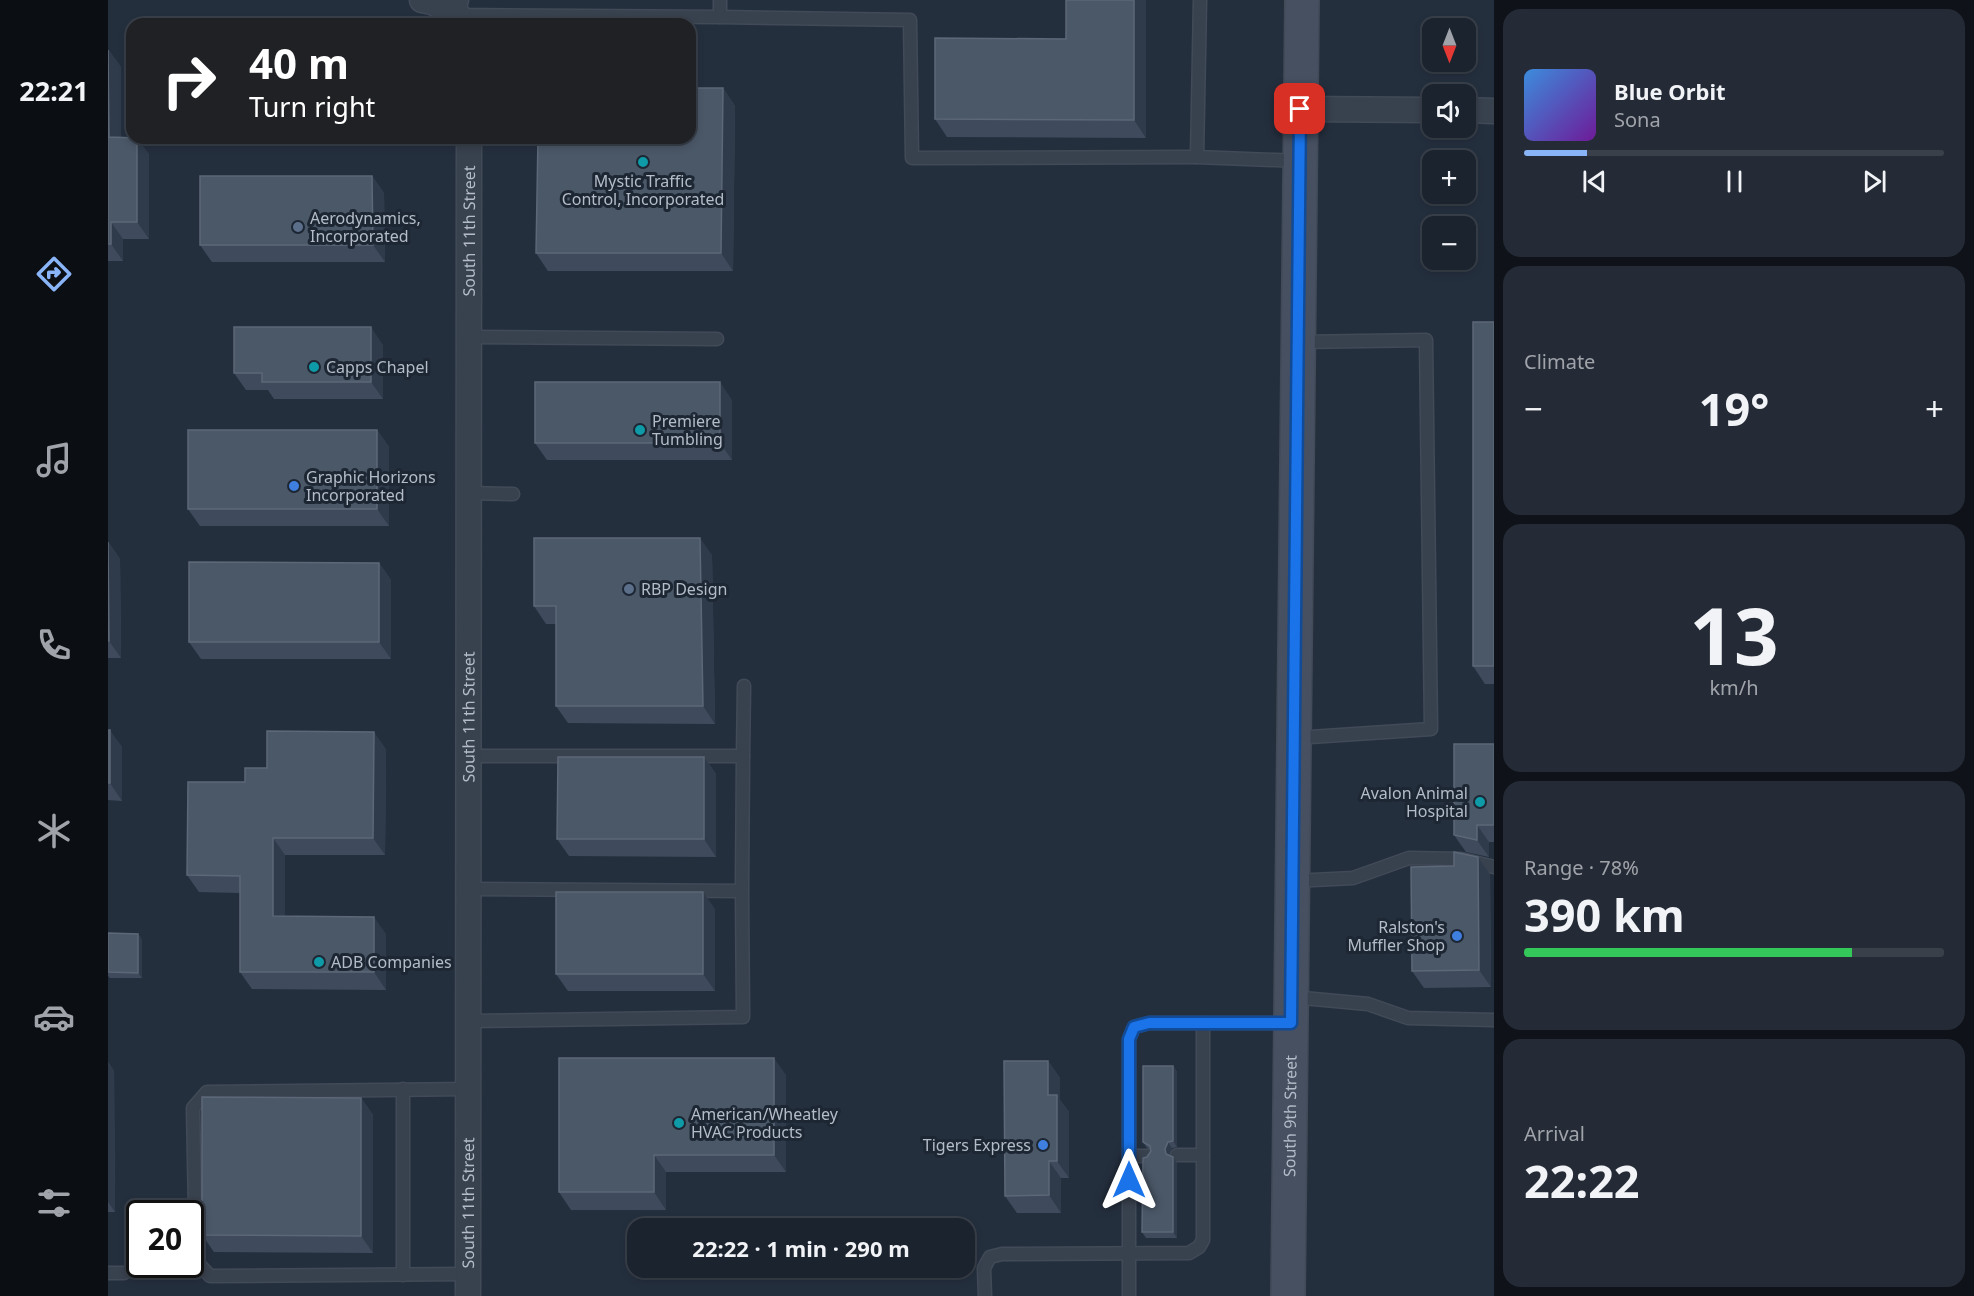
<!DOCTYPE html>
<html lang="en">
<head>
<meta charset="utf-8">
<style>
  :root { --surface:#1b232e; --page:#242b36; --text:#f1f3f6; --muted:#a0a4aa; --line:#39404a; --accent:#8ab4f8 }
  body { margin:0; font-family:"Noto Sans",sans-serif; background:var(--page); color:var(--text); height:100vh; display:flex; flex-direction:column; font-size:22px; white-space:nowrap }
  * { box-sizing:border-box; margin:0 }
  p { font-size:20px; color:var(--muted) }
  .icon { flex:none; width:33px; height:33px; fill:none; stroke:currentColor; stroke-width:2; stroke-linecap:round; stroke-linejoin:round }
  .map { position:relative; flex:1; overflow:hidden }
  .sheet { display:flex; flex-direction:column; gap:9px; padding:9px; background:#0f1319; width:480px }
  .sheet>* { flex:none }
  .top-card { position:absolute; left:18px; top:18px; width:570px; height:126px; border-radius:18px; box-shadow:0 3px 9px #0003,0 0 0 2px var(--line); background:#202124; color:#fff; overflow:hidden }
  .needle { width:39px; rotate:180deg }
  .fabs { position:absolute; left:1314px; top:18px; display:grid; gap:12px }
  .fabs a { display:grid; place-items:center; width:54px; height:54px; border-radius:12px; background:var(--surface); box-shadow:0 3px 9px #0003,0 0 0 2px var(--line); font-size:30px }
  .speed { position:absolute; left:18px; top:1200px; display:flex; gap:12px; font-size:30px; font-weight:700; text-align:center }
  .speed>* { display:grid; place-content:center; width:78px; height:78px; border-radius:50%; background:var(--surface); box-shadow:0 3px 9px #0003,0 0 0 2px var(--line); line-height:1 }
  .speed .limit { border:3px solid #111; border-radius:9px; background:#fff; color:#111 }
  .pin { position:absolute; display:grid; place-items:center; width:51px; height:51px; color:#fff; margin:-26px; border-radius:12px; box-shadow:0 3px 9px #0006 }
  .me { position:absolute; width:66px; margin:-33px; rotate:0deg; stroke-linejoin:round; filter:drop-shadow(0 0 4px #0008) }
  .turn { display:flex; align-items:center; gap:21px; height:126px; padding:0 24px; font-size:27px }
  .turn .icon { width:78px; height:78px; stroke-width:2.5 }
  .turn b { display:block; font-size:42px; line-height:51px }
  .big { font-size:45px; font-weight:700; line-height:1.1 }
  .sheet .widget { flex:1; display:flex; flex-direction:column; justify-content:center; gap:9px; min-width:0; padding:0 21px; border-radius:18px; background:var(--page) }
  .sheet .dial { align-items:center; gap:0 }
  .dial b { font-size:78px; line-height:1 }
  .song { display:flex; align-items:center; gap:18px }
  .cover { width:72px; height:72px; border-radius:9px; background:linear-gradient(135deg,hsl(210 70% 55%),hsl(280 70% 35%)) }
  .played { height:6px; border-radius:3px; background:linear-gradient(90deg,var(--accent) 15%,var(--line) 15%) }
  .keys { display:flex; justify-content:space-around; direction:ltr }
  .heat { display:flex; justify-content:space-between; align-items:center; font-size:33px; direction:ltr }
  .charge { height:9px; border-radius:4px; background:linear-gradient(90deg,#34c759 78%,var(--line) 0) }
  .trip { position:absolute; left:519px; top:1218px; width:348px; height:60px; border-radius:18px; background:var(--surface); box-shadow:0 3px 9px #0003,0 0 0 2px var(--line); font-weight:700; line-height:60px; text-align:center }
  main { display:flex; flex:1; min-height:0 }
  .menu { display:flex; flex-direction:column; width:108px; justify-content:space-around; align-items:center; background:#0b0e12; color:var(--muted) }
  .menu .icon { width:42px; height:42px }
  .menu .selected { color:var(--accent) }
  .menu b { font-size:27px; color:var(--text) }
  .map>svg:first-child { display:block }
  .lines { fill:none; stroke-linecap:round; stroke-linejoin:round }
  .service-casing { stroke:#414a57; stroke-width:15 }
  .minor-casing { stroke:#414a57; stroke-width:27 }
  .secondary-casing { stroke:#414a57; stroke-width:36 }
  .service { stroke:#38414e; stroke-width:12 }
  .minor { stroke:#38414e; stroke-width:24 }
  .secondary { stroke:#465061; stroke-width:33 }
  .wall { fill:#3f4b5c }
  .shaded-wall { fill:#2f3b4b }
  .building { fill:#4b5868; stroke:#5c6777; stroke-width:1.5 }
  .route-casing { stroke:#114b97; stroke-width:15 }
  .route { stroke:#1a73e8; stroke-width:10 }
  .culture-dot { fill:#0f9aa8; stroke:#1d2633; stroke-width:2 }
  .service-dot { fill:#5c6f8a; stroke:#1d2633; stroke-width:2 }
  .shop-dot { fill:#3f7fe0; stroke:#1d2633; stroke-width:2 }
  .labels { text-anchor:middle; stroke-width:6; stroke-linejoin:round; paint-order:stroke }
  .poi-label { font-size:16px; fill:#b4bcc9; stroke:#1d2633; text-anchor:start }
  .street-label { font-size:16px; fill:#b4bcc9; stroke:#1d2633 }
</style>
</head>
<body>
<main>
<nav class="menu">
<b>22:21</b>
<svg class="icon selected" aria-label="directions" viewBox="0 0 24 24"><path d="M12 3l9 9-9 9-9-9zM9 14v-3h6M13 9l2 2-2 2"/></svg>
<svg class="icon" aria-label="music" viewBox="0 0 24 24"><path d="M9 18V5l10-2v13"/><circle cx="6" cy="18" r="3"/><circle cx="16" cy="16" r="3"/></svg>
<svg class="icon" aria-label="phone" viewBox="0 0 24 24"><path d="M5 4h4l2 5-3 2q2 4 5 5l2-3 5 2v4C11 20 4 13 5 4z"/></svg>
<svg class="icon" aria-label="climate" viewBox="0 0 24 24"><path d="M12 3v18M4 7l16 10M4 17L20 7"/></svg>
<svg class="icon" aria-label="car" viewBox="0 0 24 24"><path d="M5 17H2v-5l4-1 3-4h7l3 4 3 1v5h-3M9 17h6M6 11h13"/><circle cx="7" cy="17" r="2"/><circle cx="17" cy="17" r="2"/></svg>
<svg class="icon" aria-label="filters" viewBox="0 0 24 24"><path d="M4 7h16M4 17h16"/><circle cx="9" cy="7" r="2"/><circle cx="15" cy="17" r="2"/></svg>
</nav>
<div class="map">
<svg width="1386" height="1296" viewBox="0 0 1386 1296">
  <rect width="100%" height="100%" fill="#242f3e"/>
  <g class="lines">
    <g class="service-casing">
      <g id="service">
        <path d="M354,0L350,15L612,17V0"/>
        <path d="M1092,0L1089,157L1192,161"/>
        <path d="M612,17L802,20L804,158L1089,157"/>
        <path d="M361,337L609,339"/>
        <path d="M361,493L405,494"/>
        <path d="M1187,738L1323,729L1318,340L1192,342"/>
        <path d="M362,756H635L636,686"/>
        <path d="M1185,881L1245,878L1301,858L1353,859L1386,867"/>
        <path d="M361,889L634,891L635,1017L361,1021"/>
        <path d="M634,891L635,756"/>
        <path d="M1184,997L1260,1004L1300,1018L1386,1020"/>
        <path d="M295,1089V1275"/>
        <path d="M1069,1155H1095"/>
        <path d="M1021,1156H1039"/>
        <path d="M0,1273H16"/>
        <path d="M360,1274L102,1276L88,1261L85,1108L99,1092L361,1089"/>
        <path d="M877,1296L876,1268L882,1257L894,1254L1081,1253L1091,1247L1095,1240V1023"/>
        <path d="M1021,1296V1039L1026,1027L1041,1023H1181"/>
      </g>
    </g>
    <g class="minor-casing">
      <g id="minor">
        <path d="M314,0L324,2L350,15L353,24"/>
        <path d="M1192,109L1324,110"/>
        <path d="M1358,110L1386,111"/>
        <path id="s1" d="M360,1296L361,138"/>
      </g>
    </g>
    <g class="secondary-casing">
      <g id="secondary">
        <path id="s2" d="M1180,1296L1194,0"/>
      </g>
    </g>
    <use href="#service" class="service"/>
    <use href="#minor" class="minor"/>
    <use href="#secondary" class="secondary"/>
  </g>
  <g class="wall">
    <path d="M958,0L1038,138L839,137L827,119L958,39Z"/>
    <path d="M0,50L13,67V137L41,154V239H15V261H0Z"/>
    <path d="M615,88L627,106L625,271H440L428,253Z"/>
    <path d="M264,176L276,193L277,262H104L92,245Z"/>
    <path d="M1386,322V684H1377L1365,666Z"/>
    <path d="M275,345V399H166L160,390H138L126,373Z"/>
    <path d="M624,400V460H439L427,443Z"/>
    <path d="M269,430L281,447V526H92L80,509Z"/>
    <path d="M0,542L12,559L13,658H0Z"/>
    <path d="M604,555L607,724L460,723L448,706V624H438L426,606Z"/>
    <path d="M271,563L283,580V659H93L81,642Z"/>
    <path d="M0,730L14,747V801L0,800Z"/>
    <path d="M1386,744V842H1381V857L1358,852L1346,835Z"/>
    <path d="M278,749L277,855H177V917L278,934V990L144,989L132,972V893L91,892L79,875L137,782L159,768Z"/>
    <path d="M596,757L608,774V857L461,856L449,839Z"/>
    <path d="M1370,857L1382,874L1383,987L1316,988L1304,971L1346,866Z"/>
    <path d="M607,909V991H460L448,974Z"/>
    <path d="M0,933L30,934L34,940V978H2L0,976Z"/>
    <path d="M940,1061L952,1078V1100L961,1112V1178H953V1213H909L897,1196Z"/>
    <path d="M0,1062L6,1071L7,1212H0Z"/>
    <path d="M1065,1066L1069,1072V1147L1064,1148L1061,1154L1065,1157L1069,1163V1238H1038L1034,1232L1039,1157L1043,1151L1039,1148L1035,1142Z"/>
    <path d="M678,1075V1172H558V1210H463L451,1192Z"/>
    <path d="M253,1098L265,1115V1253L106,1252L94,1235Z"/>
  </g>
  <g class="shaded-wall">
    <path d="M1026,0H1038V138L1026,120Z"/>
    <path d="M1,50L13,67V154L1,137Z"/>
    <path d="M615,88L627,106L625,271L613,253Z"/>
    <path d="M29,138L41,154V239L29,222Z"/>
    <path d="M264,176L276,193L277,262L265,245Z"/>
    <path d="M3,222L15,239V261L3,244Z"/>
    <path d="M263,327L275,345V399L263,382Z"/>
    <path d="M612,382L624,400V460L612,443Z"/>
    <path d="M269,430L281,447V526L269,509Z"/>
    <path d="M592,538L604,555L607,724L595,706Z"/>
    <path d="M0,542L12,559L13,658L1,641Z"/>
    <path d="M271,563L283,580V659L271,642Z"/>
    <path d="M2,730L14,747V801L2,783Z"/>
    <path d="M266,732L278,749L277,855L265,838Z"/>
    <path d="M596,757L608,774V857L596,839Z"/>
    <path d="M1369,825L1381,842V857L1369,840Z"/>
    <path d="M165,838L177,855V934L165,916Z"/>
    <path d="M1370,857L1382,874L1383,987L1371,970Z"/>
    <path d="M595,892L607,909V991L595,974Z"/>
    <path d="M266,917L278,934V990L266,972Z"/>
    <path d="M30,934L34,940V978L30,973Z"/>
    <path d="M666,1058L678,1075V1172L666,1155Z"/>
    <path d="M940,1061L952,1078V1100L961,1112V1178L949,1161L940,1095Z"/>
    <path d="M0,1062L6,1071L7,1212L0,1202Z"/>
    <path d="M1065,1066L1069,1072V1147L1065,1141Z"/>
    <path d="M253,1098L265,1115V1253L253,1236Z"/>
    <path d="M1060,1142L1064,1148L1061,1154L1062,1160L1058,1154L1057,1149Z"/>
    <path d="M546,1155L558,1172V1210L546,1192Z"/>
    <path d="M1065,1157L1069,1163V1238L1065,1232Z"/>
    <path d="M941,1161L953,1178V1213L941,1195Z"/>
  </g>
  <g class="building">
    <path d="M958,0H1026V120L827,119V38L958,39Z"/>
    <path d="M0,50L1,137L29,138V222H3V244H0Z"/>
    <path d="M582,88H615L613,253H428L430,138H582Z"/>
    <path d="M92,176H264L265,245H92Z"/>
    <rect x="1365" y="322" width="21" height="344"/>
    <path d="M126,327H263V382H154V373H126Z"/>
    <rect x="427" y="382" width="185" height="61"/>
    <rect x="80" y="430" width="189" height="79"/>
    <path d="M426,538H592L595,706H448V606H426Z"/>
    <path d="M0,542L1,641H0Z"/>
    <path d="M81,562L271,563V642H81Z"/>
    <rect x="0" y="730" width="2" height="53"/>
    <path d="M159,731L266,732L265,838H165V916L266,917V972H132V876L79,875L80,782H137V768H159Z"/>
    <path d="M1346,744H1386V825H1369V840L1346,835Z"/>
    <path d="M450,757H596V839H449Z"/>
    <path d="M1346,852L1370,857L1371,970L1304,971L1303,867L1346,866Z"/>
    <rect x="448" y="892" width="147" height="82"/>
    <path d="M0,933L30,934V973L0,972Z"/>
    <path d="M451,1058H666V1155H546V1192H451Z"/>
    <path d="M896,1061H940V1095H949V1161H941V1195L897,1196Z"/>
    <path d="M1035,1066H1065V1141L1060,1142L1057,1149L1058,1154L1065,1157V1232H1034L1035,1158L1039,1157L1043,1151L1042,1146L1035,1142Z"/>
    <path d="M94,1097L253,1098V1236L94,1235Z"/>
  </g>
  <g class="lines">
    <g class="route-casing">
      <path id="route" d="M1021,1180V1039L1026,1027L1041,1023H1183L1192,109"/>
    </g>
    <use href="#route" class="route"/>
  </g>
  <g class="culture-dot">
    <circle cx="535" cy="162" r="6"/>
    <circle cx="206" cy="367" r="6"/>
    <circle cx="532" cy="430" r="6"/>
    <circle cx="1372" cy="802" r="6"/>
    <circle cx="211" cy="962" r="6"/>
    <circle cx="571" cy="1123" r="6"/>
  </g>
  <g class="service-dot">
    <circle cx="190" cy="227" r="6"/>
    <circle cx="521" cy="589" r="6"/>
  </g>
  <g class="shop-dot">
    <circle cx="186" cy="486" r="6"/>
    <circle cx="1349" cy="936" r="6"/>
    <circle cx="935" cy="1145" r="6"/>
  </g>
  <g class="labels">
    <g class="poi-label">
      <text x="535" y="187" text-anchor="middle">Mystic Traffic<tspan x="535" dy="18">Control, Incorporated</tspan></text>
      <text x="202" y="224">Aerodynamics,<tspan x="202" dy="18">Incorporated</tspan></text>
      <text x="218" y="373">Capps Chapel</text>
      <text x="544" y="427">Premiere<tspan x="544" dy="18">Tumbling</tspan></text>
      <text x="198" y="483">Graphic Horizons<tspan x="198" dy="18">Incorporated</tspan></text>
      <text x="533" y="595">RBP Design</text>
      <text x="1360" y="799" text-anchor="end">Avalon Animal<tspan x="1360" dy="18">Hospital</tspan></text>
      <text x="1337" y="933" text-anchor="end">Ralston's<tspan x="1337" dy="18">Muffler Shop</tspan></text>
      <text x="223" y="968">ADB Companies</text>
      <text x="583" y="1120">American/Wheatley<tspan x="583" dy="18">HVAC Products</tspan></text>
      <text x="923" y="1151" text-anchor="end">Tigers Express</text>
    </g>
    <g class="street-label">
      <text dy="6" stroke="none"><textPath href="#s1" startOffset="1065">South 11th Street</textPath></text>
      <text dy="6" stroke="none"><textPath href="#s1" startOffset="579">South 11th Street</textPath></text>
      <text dy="6" stroke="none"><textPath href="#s2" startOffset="180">South 9th Street</textPath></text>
      <text dy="6" stroke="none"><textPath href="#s1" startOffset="93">South 11th Street</textPath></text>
    </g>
  </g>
</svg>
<div class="fabs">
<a><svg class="needle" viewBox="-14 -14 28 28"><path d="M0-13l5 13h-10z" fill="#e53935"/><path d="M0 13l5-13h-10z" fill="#a0a4aa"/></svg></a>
<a><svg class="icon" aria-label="sound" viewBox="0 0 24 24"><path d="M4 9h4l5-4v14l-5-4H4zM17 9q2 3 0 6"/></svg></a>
<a>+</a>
<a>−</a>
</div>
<div class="speed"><div class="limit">20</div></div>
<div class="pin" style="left:1192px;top:109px;background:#d93025"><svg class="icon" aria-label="arrive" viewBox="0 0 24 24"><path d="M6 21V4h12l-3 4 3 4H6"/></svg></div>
<svg class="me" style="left:1021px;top:1180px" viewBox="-20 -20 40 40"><path d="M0-17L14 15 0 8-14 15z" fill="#1a73e8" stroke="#fff" stroke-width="4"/></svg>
<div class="trip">22:22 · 1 min · 290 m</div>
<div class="top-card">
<div class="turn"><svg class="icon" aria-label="right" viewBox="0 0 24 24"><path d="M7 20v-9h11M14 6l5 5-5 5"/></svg><div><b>40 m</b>Turn right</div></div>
</div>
</div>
<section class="sheet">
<div class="widget">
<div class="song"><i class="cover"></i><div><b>Blue Orbit</b><p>Sona</p></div></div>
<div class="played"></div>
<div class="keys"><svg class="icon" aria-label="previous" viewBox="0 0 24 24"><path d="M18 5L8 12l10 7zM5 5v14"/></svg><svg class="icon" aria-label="pause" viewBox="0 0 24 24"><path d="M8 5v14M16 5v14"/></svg><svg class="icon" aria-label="next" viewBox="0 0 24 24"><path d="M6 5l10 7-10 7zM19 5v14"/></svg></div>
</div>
<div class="widget"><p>Climate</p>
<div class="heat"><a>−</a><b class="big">19°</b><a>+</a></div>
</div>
<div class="widget dial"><b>13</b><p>km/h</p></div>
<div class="widget"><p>Range · 78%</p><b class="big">390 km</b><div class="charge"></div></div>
<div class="widget"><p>Arrival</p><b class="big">22:22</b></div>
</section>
</main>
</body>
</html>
